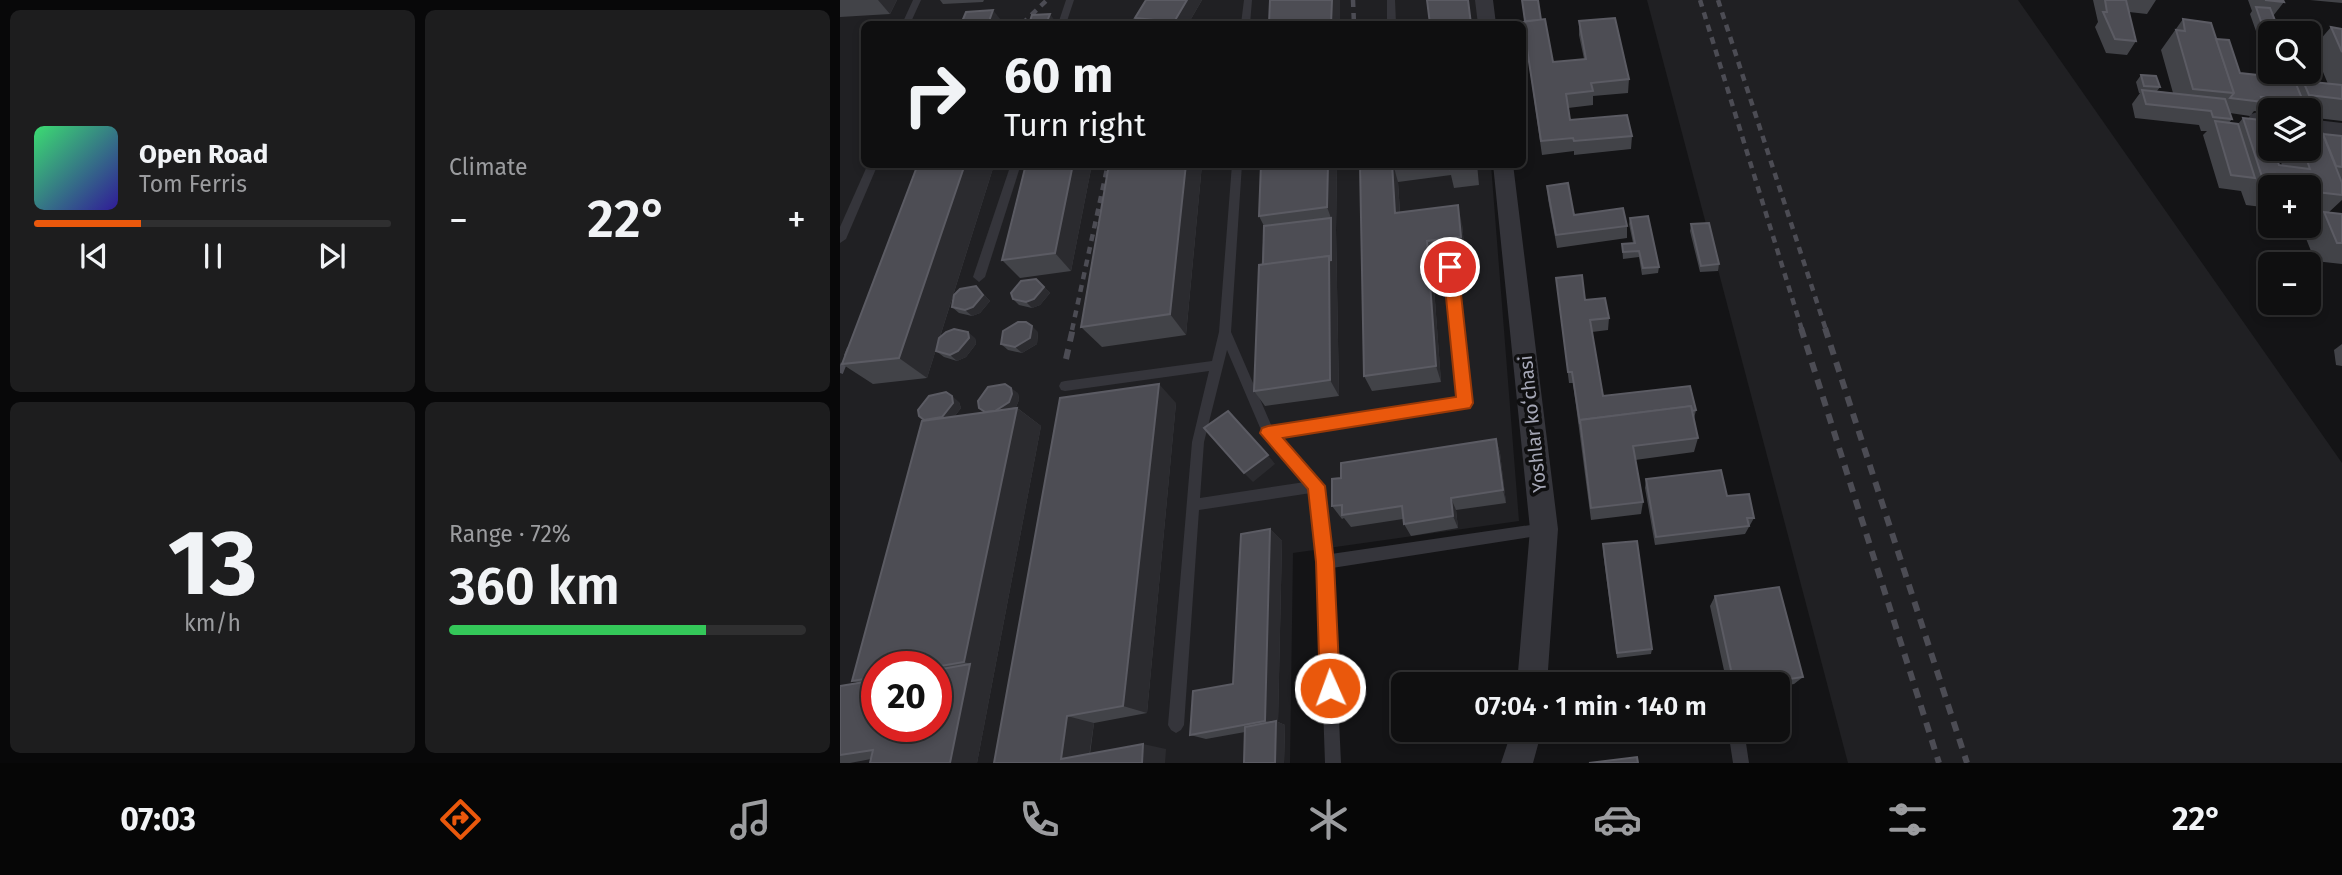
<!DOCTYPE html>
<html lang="en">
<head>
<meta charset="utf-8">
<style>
  :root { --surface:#0f0f10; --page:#1d1d1e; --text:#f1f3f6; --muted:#9b9c9f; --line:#2f2f30; --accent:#ea580c }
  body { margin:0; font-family:"Fira Sans",sans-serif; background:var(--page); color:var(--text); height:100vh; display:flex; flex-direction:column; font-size:26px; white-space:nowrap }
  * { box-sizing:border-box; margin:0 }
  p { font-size:23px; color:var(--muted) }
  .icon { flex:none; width:38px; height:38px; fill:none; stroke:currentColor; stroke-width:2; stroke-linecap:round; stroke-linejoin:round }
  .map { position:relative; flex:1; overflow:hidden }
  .sheet { display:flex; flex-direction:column; gap:10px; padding:10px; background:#080809; width:840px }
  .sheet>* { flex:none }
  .hud { position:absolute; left:21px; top:21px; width:665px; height:147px; border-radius:10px; box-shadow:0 4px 10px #0003,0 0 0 2px var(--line); background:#0f0f10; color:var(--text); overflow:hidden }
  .controls { position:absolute; left:1418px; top:21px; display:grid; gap:14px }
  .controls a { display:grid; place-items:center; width:63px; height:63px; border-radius:10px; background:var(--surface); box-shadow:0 4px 10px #0003,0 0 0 2px var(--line); font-size:35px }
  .speed { position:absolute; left:21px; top:651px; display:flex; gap:14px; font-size:35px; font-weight:700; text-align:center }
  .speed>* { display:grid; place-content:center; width:91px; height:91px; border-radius:50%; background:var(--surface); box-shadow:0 4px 10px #0003,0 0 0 2px var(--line); line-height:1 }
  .speed .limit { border:10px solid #d22; background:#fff; color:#111 }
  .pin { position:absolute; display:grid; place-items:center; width:60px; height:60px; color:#fff; margin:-30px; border:4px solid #fff; border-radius:50%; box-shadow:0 2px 7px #0007 }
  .me { position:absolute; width:77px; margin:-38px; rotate:358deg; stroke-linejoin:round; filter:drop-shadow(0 0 5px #0008) }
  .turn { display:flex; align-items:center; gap:24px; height:147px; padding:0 28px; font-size:32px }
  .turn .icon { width:91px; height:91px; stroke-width:2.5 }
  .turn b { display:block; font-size:49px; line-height:60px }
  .big { font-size:52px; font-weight:600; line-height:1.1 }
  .sheet .card { flex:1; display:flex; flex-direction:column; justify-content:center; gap:10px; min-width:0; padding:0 24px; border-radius:10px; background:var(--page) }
  .sheet .dial { align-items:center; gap:0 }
  .dial b { font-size:91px; line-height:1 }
  .song { display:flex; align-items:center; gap:21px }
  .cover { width:84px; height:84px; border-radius:10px; background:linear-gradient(135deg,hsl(140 70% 55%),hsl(250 70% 35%)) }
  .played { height:7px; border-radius:4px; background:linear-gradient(90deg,var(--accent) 30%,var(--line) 30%) }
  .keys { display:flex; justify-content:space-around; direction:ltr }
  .heat { display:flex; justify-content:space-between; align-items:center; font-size:38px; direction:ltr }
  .charge { height:10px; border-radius:5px; background:linear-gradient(90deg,#34c759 72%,var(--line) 0) }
  .sheet .tiles { flex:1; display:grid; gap:10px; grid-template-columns:repeat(2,1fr) }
  .trip { position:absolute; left:551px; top:672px; width:399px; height:70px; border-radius:10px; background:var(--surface); box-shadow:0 4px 10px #0003,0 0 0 2px var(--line); font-weight:600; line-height:70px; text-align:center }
  .menu { display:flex; height:112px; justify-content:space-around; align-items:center; background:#060606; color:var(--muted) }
  .menu .icon { width:49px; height:49px }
  .menu .current { color:var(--accent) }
  .menu b { font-size:32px; color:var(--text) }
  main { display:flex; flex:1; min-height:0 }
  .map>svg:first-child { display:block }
  .built { fill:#202023; fill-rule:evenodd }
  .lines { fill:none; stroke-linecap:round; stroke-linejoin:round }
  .lane { fill:#35353b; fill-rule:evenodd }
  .street { fill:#35353b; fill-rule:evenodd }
  .rail-far1 { stroke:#4c4c54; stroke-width:4.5; stroke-dasharray:7 6; stroke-linecap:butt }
  .rail { stroke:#4c4c54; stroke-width:6; stroke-dasharray:10 8; stroke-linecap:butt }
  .wall { fill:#424348; fill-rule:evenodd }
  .shaded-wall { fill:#2b2b2f }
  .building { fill:#4d4d54; stroke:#5b5b63; stroke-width:2 }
  .route { fill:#ea580c; stroke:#983908; stroke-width:2 }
  .labels { text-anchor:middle; stroke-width:7; stroke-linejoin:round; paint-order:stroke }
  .street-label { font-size:19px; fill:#a5a7b6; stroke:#0f0f10 }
</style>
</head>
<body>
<main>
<section class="sheet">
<div class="tiles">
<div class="card">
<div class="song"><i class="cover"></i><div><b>Open Road</b><p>Tom Ferris</p></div></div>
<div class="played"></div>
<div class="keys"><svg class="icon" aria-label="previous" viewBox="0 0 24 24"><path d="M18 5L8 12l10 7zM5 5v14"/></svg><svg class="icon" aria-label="pause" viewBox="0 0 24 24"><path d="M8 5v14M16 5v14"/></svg><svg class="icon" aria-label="next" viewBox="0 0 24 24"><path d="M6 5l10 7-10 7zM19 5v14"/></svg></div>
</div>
<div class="card"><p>Climate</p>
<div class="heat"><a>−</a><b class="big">22°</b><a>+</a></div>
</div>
<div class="card dial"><b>13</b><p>km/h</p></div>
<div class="card"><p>Range · 72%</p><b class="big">360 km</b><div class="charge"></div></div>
</div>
</section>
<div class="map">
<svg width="1502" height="763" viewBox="0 0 1502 763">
  <rect width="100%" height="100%" fill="#141416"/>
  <g class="built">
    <path d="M0,0H638L640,24H24V164L651,165L679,521L453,553L450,763H0ZM37,667H96V726H37Z"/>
    <path d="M807,0H1178L1502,463V763H1008Z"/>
  </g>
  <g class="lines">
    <g class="lane">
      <path d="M73,0H81L70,24H62Z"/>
      <path d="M226,0H234L226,24H218Z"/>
      <path d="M404,0H412L410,24H401Z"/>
      <path d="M547,0H555L556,24H547Z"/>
      <path d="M28,164H38L6,239L0,243V227Z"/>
      <path d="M171,164H181L145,277L139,282L133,277Z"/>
      <path d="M392,164H402L391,332L432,427L618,399L604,267L610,263L616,267L631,403L629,407L440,437L484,486L491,554L704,523L709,524L711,529L709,534L704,535L492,568L501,763H485L478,562L471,493L359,510L344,725L341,730L336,733L331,730L328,725L352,442L369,371L225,391L221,390L219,386L221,382L225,381L372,361L379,332ZM387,350L424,437L465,482L360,498L364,442Z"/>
      <path d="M888,730H904L909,763H893Z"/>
    </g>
    <g class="street">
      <path d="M635,0H653L656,24H638Z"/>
      <path d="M1418,112L1430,113V127L1411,124L1408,119L1411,114Z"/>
      <path d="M1468,119L1502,123V137L1468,133Z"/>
      <path d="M653,164H673L718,529L707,684H677L690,529Z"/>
      <path d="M672,730H702L693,763H661Z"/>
    </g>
    <g class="rail-far1">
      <path d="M513,0L514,24"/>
      <path d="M860,0L962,330"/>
      <path d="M878,0L986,330"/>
      <path d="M182,24L207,0"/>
      <path d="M232,330L268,164"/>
    </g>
    <g class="rail">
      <path d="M961,328L1099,763"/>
      <path d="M985,328L1127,763"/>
      <path d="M226,359L233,328"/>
      <path d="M0,373L10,348"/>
    </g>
  </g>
  <g class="wall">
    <path d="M0,0H57L50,14L0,17Z"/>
    <path d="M100,0H144L143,2L103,4Z"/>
    <path d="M306,0H362L348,24H298L295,18Z"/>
    <path d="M1253,0H1316L1307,14L1289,12L1296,41L1287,55L1266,53L1255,27L1258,22Z"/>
    <path d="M1408,0H1443L1444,2L1433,16L1438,28L1434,33H1430V35L1417,34L1410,14L1412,11Z"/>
    <path d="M1470,0H1502V3Z"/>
    <path d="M1343,19L1376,39L1400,73L1457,87L1463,81L1488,84L1473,48L1491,27L1502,29V121L1468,117V110H1430V113L1414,111L1410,116L1390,113L1392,119L1389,123L1398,124L1403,118L1430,121V149H1468L1483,134L1502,136V200L1488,213L1502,214V264L1475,261L1463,231L1482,214L1468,213V187H1430V208L1406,205L1401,191L1379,188L1363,135L1367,131H1361L1359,125L1295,118L1292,104L1300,93H1299L1296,82L1301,75L1320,87L1317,91L1333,93L1321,50ZM1437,157H1439L1442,165H1439Z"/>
    <path d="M701,20L713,62L744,59L739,35V21L789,79L788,93L753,96V105L728,108L730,120L792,136L791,149L734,155V151L702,155L683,22Z"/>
    <path d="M78,164L154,165L100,337L135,338L136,344L126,357L117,361L104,357L96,351L98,343L87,378L33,384L2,364Z"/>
    <path d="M186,164H252L231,271L180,278L162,260Z"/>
    <path d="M269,164H362L346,335L262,347L241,327Z"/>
    <path d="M497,164L496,230L499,396L425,406L414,391L424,226L419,216Z"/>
    <path d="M520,164H637L639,185L614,188L611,175L558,182L560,212L622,224L625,255L592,260L601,382L532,391L524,376Z"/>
    <path d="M707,186L734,215L787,226V238L717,248L708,199Z"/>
    <path d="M790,218L819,267L818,273L802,275L799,257L783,259L782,244L793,243L789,224Z"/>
    <path d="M851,224L879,264L878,271L860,272L850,231Z"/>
    <path d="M716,278L769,318L768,330L752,332L763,396L856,410L854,419L858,438L854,452L795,460L803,502L801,514L751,520L733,383H729Z"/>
    <path d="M196,279L210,293L200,305L192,308L179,305L173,299Z"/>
    <path d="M136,286L150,301L140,313L132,316L119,313L112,307Z"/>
    <path d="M198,332L197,344L182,353L168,350L161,344Z"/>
    <path d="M1502,344V366L1496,365L1494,350Z"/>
    <path d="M178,393L179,400L176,407L201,426L137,763L31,759L10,763H0V686L19,683L12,681L85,421L119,402L121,408L114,417L145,412ZM37,667H96V726H37Z"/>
    <path d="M336,403L307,713L254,723L250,754L326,749L154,763Z"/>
    <path d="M656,439L660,453L666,503L616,510L618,528L571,536L564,524L563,519L511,527L504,518L502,519L492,506L501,478Z"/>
    <path d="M806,479L887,496L914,518L905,534L815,545L805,488Z"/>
    <path d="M430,529L442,541L438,722L445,725L444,763H404L405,732L366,739L350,735L393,684Z"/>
    <path d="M763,544L812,649L811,654L777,658L763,552Z"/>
    <path d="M875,596L963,677L954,684L938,687V684H887L870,606Z"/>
  </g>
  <g class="shaded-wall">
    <path d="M38,0H57L50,14Z"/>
    <path d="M347,0H362L348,24H335L334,22Z"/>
    <path d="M492,0H500V24H491Z"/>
    <path d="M153,10L164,24H148Z"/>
    <path d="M210,14L215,21L214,24H206Z"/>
    <path d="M125,164L154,165L87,378L59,358Z"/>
    <path d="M233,164H252L231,271L215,253Z"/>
    <path d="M346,164H362L346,335L330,314Z"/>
    <path d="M488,164H497L496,230L499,396L490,380L489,256L491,218L487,207Z"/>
    <path d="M553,164L558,182L561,231L555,213Z"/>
    <path d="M618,205L622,224L625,255L621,237Z"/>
    <path d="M587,241L592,260L601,382L596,366Z"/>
    <path d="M196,279L210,293L200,305L192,308L186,302Z"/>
    <path d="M136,286L150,301L140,313L132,316L125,310Z"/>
    <path d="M192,326L198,332L197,344L182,353L175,347Z"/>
    <path d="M128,332L135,338L136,344L126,357L117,361L110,355Z"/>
    <path d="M319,384L336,403L307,713L283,706Z"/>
    <path d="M171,388L178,393L179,400L176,407L153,412Z"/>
    <path d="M112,396L119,402L121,408L110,422L84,420Z"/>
    <path d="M177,408L201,426L137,763H110L130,664L124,662Z"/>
    <path d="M656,439L660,453L666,503L663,490Z"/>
    <path d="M428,455L435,464L413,482L404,473Z"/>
    <path d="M611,498L616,510L618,528L613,516Z"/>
    <path d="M430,529L442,541L438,722L445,725L444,763H435L436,725L425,721Z"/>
    <path d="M227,716L254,723L248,763L221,759Z"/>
    <path d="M303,744L326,749L325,763H302Z"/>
  </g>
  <g class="building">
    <path d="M306,0H347L334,22L295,18Z"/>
    <path d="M430,0H492L491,24H429Z"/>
    <path d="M587,0H628L631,24H590Z"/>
    <path d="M682,0H698L701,20L685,21Z"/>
    <path d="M1265,0H1286L1296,41L1275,39L1263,12H1267Z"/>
    <path d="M1425,0H1443L1444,2Z"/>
    <path d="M1416,7L1430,8L1438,28L1423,27Z"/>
    <path d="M153,10L148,24H121L126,12Z"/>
    <path d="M210,14L206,24H189L192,15Z"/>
    <path d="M775,18L789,79L751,83L753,91L726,94L730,120L787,115L792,136L734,141L733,138L701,141L683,22L705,19L713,62L746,59L739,21Z"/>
    <path d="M1343,19L1371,23L1394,93L1353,89L1336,30L1345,31Z"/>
    <path d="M1491,27L1502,29V52Z"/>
    <path d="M1376,39L1389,40L1400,73L1454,79L1463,101L1421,97L1423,102L1390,98L1394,93Z"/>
    <path d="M1301,75L1316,76L1320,87L1304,86Z"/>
    <path d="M1463,81L1502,85V99L1469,95Z"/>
    <path d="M1302,90L1385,99L1392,119L1373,117L1371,111L1306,104Z"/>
    <path d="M1403,118L1430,121V134H1429L1430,149H1434L1439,165L1470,169L1463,149H1468V125L1480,127L1502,183V195L1468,191V187H1435L1425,186Z"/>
    <path d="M1375,121L1398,124L1415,178L1391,175Z"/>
    <path d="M1483,134L1502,136V167L1496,166Z"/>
    <path d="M78,164H125L59,358L2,364Z"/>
    <path d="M186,164H233L215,253L162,260Z"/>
    <path d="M269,164H346L330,314L241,327Z"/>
    <path d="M421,164H488L487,207L419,216Z"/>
    <path d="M520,164H552L555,213L618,205L621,237L587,241L596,366L524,376Z"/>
    <path d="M610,164H636V165L610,169Z"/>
    <path d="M728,183L734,215L783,208L787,226L716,235L707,186Z"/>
    <path d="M1484,212L1502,214V243H1497Z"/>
    <path d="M808,216L819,267L803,268L799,251L783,252L782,244L795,243L790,218Z"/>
    <path d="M491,218V261L489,256L423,265L424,226Z"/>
    <path d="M869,223L879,264L861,266L851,224Z"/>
    <path d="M489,256L490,380L414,391L419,265Z"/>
    <path d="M742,275L745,300L765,298L769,318L750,320L763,396L850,386L856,410L852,411L851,406L740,420V424L732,372H728L716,278Z"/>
    <path d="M196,279L204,287L194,299L186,302L173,299L171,293L181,281Z"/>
    <path d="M136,286L143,295L133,307L125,310L112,307L114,295L120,289Z"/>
    <path d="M178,322H186L192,326L190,338L175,347L161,344L163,331Z"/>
    <path d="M114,329L128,332L129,338L118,351L110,355L96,351L99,338L106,332Z"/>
    <path d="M165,384L171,388L172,394L169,402L155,411L145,412L139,408L138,401L148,387Z"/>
    <path d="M319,384L283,706L227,716L221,759L303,744L302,763H154L220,398Z"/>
    <path d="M106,392L112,396L113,403L102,417L84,420L79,416L78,410L89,396Z"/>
    <path d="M851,406L858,438L793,446L803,502L751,508L740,420Z"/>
    <path d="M177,408L124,662L95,667H37V677L12,681L82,421Z"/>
    <path d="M388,411L428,455L404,473L364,428Z"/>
    <path d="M656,439L663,490L611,498L613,516L564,524L562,506L502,515V505L492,506V479L501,478V463Z"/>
    <path d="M881,470L887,496L909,494L914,518H907L909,526L816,537L806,479Z"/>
    <path d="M430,529L425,721L350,735L353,691L393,684L401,534Z"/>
    <path d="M797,541L812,649L777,653L763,544Z"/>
    <path d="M939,587L963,677L916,684H894L875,596Z"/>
    <path d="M130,664L110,763H30L33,750L0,755V686L37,680V726H96V670Z"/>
    <path d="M436,721L435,763H404L405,727Z"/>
    <path d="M797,757L798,763H749Z"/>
  </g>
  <path class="route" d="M610,261L618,267L633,403L630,408L443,438L485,486L494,562L500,688L497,694L490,697L483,694L480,688L476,562L468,489L420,433L422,428L428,426L616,397L603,267Z"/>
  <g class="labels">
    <g class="street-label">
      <text transform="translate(692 424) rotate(-96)" y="7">Yoshlar koʻchasi</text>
    </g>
  </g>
</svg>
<div class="controls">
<a><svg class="icon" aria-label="search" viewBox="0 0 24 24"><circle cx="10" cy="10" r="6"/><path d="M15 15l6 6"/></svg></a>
<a><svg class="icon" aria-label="layers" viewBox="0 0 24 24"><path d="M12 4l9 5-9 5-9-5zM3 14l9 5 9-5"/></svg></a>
<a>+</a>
<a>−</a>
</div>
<div class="speed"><div class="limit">20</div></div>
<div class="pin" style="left:610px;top:267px;background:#d93025"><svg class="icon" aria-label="arrive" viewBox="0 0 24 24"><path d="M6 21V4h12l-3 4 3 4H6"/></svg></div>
<svg class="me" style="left:490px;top:688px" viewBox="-20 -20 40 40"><circle r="17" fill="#ea580c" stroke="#fff" stroke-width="3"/><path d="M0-11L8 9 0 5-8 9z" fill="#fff"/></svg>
<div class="trip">07:04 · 1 min · 140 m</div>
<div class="hud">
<div class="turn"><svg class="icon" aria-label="right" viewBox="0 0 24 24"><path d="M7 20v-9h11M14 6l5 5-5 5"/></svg><div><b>60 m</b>Turn right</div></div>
</div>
</div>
</main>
<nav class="menu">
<b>07:03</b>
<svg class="icon current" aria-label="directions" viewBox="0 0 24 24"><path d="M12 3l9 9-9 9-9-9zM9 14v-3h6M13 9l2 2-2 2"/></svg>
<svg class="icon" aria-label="music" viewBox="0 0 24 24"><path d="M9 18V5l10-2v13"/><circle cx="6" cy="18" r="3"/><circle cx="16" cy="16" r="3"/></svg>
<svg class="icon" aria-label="phone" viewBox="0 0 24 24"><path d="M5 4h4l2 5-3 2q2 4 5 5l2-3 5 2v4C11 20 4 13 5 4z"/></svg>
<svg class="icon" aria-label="climate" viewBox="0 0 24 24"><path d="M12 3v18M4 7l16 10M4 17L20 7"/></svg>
<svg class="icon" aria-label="car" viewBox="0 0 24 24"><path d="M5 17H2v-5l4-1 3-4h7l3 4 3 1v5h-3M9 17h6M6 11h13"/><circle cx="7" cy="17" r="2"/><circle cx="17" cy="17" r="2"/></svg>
<svg class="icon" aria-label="filters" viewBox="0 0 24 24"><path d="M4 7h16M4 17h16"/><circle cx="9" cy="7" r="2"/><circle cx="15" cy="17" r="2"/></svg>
<b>22°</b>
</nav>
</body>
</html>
